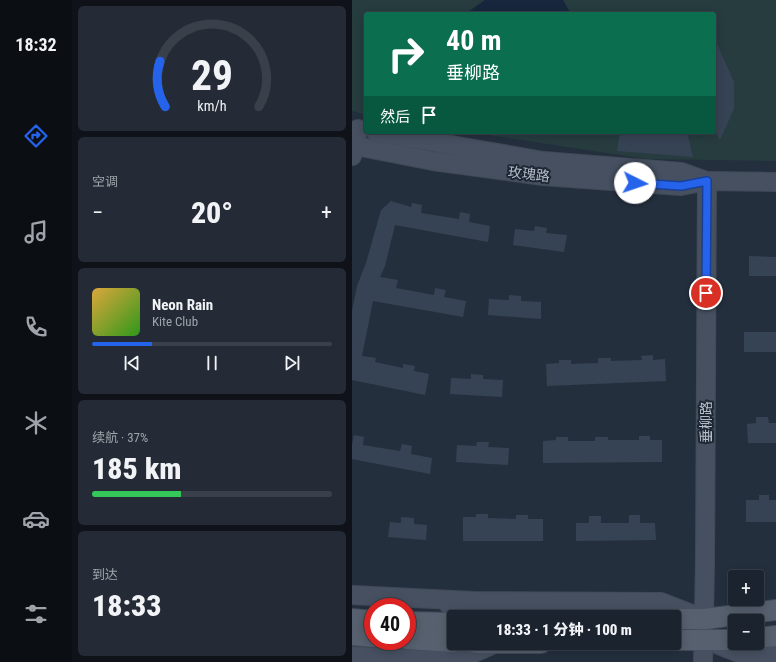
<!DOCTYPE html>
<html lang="zh">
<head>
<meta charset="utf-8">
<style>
  :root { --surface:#1b232e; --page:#242b36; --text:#f1f3f6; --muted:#a0a4aa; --line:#39404a; --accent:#2563eb }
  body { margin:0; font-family:"Roboto Condensed","Noto Sans SC",sans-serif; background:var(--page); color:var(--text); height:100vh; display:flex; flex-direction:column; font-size:15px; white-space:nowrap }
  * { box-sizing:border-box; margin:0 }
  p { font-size:13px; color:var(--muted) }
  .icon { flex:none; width:22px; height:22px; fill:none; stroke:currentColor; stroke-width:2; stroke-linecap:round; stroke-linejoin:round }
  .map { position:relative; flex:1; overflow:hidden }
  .side { display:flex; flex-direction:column; gap:6px; padding:6px; background:#0f1319; width:280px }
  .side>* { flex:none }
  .top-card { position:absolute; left:12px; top:12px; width:352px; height:122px; border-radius:4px; box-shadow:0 2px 10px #0003,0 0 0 1px var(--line); background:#0b6e4f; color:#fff; overflow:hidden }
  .fabs { position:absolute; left:376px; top:570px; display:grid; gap:8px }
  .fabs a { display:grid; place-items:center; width:36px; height:36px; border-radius:4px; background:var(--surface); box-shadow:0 2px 10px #0003,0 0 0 1px var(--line); font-size:20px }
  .speed { position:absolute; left:12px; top:598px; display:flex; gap:8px; font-size:20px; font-weight:700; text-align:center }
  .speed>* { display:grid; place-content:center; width:52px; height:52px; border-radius:50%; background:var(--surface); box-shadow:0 2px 10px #0003,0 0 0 1px var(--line); line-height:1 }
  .speed .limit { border:6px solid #d22; background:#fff; color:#111 }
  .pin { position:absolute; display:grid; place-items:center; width:34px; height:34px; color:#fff; margin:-17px; border:2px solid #fff; border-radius:50%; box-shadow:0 1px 4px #0007 }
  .me { position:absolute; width:44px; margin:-22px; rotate:94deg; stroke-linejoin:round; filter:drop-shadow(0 0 3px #0008) }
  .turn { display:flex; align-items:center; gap:14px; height:84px; padding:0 16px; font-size:18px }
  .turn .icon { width:52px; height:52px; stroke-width:2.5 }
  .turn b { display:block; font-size:28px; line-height:34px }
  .then { display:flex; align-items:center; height:38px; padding:0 16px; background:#0003; gap:8px; font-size:15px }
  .big { font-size:30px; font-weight:800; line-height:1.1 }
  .side .widget { flex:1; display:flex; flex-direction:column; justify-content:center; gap:6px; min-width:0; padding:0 14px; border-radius:6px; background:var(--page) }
  .side .dial { align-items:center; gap:0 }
  .dial svg { height:104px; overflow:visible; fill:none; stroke:var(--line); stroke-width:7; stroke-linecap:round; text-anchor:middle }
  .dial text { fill:var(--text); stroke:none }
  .song { display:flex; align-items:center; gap:12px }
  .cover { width:48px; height:48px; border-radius:6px; background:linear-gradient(135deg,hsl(40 70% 55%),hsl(110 70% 35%)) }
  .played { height:4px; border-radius:2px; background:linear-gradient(90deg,var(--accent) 25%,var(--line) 25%) }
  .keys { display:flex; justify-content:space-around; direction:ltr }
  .heat { display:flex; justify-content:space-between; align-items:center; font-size:22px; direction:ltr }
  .charge { height:6px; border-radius:3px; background:linear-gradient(90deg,#34c759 37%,var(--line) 0) }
  .trip { position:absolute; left:95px; top:610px; width:234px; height:40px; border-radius:4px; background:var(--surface); box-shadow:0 2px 10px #0003,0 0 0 1px var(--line); font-weight:800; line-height:40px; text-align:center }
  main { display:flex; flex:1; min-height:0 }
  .tabs { display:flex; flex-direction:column; width:72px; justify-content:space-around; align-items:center; background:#0b0e12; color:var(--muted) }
  .tabs .icon { width:28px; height:28px }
  .tabs .active { color:var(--accent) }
  .tabs b { font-size:18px; color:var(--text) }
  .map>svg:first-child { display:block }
  .green { fill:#263c3f }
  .water { fill:#17263c }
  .building { fill:#364354 }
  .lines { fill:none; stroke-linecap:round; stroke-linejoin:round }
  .secondary-casing { stroke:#414a57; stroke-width:20 }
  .primary-casing { stroke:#414a57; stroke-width:22 }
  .secondary { stroke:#465061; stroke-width:18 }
  .primary { stroke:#56606e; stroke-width:20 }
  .route-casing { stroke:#184099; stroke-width:10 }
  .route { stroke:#2563eb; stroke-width:7 }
  .labels { text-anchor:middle; stroke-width:4; stroke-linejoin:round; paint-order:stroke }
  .street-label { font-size:14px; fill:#b4bcc9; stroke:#1d2633 }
</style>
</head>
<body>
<main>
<nav class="tabs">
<b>18:32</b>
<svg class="icon active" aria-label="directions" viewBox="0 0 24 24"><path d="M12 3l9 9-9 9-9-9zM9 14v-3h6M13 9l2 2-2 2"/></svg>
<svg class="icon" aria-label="music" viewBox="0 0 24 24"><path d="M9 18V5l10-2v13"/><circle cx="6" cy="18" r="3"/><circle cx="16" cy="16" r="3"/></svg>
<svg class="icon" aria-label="phone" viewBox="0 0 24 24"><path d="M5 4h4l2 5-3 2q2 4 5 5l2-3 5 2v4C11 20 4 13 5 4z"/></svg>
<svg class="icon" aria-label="climate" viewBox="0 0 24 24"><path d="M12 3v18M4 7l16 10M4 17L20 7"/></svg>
<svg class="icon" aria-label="car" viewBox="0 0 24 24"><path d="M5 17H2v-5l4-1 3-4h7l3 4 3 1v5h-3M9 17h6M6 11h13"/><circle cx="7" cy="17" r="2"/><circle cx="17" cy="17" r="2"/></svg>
<svg class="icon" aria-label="filters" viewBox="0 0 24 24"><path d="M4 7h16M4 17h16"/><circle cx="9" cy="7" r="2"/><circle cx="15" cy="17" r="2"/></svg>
</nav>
<section class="side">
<div class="widget dial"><svg viewBox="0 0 100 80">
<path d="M14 69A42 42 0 1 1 86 69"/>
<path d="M14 69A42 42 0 0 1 10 34" stroke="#2563eb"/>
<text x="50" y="56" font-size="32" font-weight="700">29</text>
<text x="50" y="72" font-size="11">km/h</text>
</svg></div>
<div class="widget"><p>空调</p>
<div class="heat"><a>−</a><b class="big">20°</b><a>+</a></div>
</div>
<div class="widget">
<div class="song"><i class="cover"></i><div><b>Neon Rain</b><p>Kite Club</p></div></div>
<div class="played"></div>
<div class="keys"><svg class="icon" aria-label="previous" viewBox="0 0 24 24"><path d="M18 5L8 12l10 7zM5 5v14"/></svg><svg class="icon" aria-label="pause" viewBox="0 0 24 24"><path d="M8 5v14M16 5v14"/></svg><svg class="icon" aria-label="next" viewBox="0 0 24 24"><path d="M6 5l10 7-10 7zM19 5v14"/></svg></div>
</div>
<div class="widget"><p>续航 · 37%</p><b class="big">185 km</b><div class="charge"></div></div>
<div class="widget"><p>到达</p><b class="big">18:33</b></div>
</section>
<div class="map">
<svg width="424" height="662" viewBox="0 0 424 662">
  <rect width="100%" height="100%" fill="#242f3e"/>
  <path class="green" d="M0,0H424V161L294,159L117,132H362V14H14V115L0,111Z"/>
  <path class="water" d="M133,0H211L219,14H113Z"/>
  <g class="building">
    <path d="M362,37L382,82V109L368,140L362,129Z"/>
    <path d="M268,132H335L341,157L265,151Z"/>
    <path d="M39,201L59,207L60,203L70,205L69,213L107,219L108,212L118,214L117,222L138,226L136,242L43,225L33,266L28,277L46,280L44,288L82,295L83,288L94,290L92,297L114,301L111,317L21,301L10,356L24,358L23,362L51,368V364L63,366L62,371L77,374L73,395L0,380V311L5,286L14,263L29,210Z"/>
    <path d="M183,226L195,228L194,233L215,235L212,252L161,245L163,229L182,231Z"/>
    <path d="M397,256L424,257V276H397Z"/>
    <path d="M157,295L169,296V301L189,302V319L136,315L137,299L157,300Z"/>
    <rect x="392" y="332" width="32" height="20"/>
    <path d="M301,355V360L313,359L314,381L195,386L194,364L207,363V360H219V364L246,363V358H259V361L290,360L289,356Z"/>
    <path d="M119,374L131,375V379L151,380L150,397L98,394L99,378L119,379Z"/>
    <path d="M404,417H416L417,423H424V443H396L395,424L404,423Z"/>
    <path d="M2,435L12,437L11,445L48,451L50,444L60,446L59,454L80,458L78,474L0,459V445Z"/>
    <path d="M287,436H298V440H310V462L191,463V441L204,440V437H216V441H243V437H256V440H287Z"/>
    <path d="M125,442H137L136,447L157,448L156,465L104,462L105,445L124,446Z"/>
    <path d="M407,495H417V500H424V522H394V500H407Z"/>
    <path d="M124,514H136V518L164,519V515H176V519H191V541H111V517H124Z"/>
    <path d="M277,515H288V523H303L304,540L224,541V523H237V516H249V523H277Z"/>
    <path d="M49,517L62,518V524L75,525L74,540L36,537L38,522L49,523Z"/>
  </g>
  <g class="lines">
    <g class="secondary-casing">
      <g id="secondary">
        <path d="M24,132L191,161L329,172L354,181"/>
        <path d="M0,145L81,161L191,176L329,186L355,181L424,182"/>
        <path d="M0,156L6,129"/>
        <path d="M0,595L121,601L309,602L350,618"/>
        <path d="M96,604L125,617"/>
        <path d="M357,641L399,658L424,655"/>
        <path d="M0,656L104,661L142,644"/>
        <path d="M351,662L353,564L355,181"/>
      </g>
    </g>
    <g class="primary-casing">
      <g id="primary">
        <path d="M0,619L21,621"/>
        <path d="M322,619H353L424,610"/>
        <path d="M55,622L102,623"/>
        <path d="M0,635L21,637"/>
        <path d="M405,638L424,636"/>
        <path d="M55,639L102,642"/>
        <path d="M322,640H383"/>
        <path d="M124,643H189"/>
      </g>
    </g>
    <use href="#secondary" class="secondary"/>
    <use href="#primary" class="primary"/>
  </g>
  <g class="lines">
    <g class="route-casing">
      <path id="route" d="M283,183L329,186L355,181L354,293"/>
    </g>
    <use href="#route" class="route"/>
  </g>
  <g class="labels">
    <g class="street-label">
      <text transform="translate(177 174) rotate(7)" y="5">玫瑰路</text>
      <text transform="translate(354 422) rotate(-90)" y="5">垂柳路</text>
    </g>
  </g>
</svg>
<div class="fabs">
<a>+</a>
<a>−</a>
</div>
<div class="speed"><div class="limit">40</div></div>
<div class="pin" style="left:354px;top:293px;background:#d93025"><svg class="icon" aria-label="arrive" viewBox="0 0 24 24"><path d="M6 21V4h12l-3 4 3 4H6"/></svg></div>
<svg class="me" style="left:283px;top:183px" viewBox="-20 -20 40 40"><circle r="19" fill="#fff"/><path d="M0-13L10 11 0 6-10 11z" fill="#2563eb"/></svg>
<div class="trip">18:33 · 1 分钟 · 100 m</div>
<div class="top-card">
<div class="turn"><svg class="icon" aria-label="right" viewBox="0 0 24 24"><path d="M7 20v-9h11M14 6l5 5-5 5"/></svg><div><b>40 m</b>垂柳路</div></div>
<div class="then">然后<svg class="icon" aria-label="arrive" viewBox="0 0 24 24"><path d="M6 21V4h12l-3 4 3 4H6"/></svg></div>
</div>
</div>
</main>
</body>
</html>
